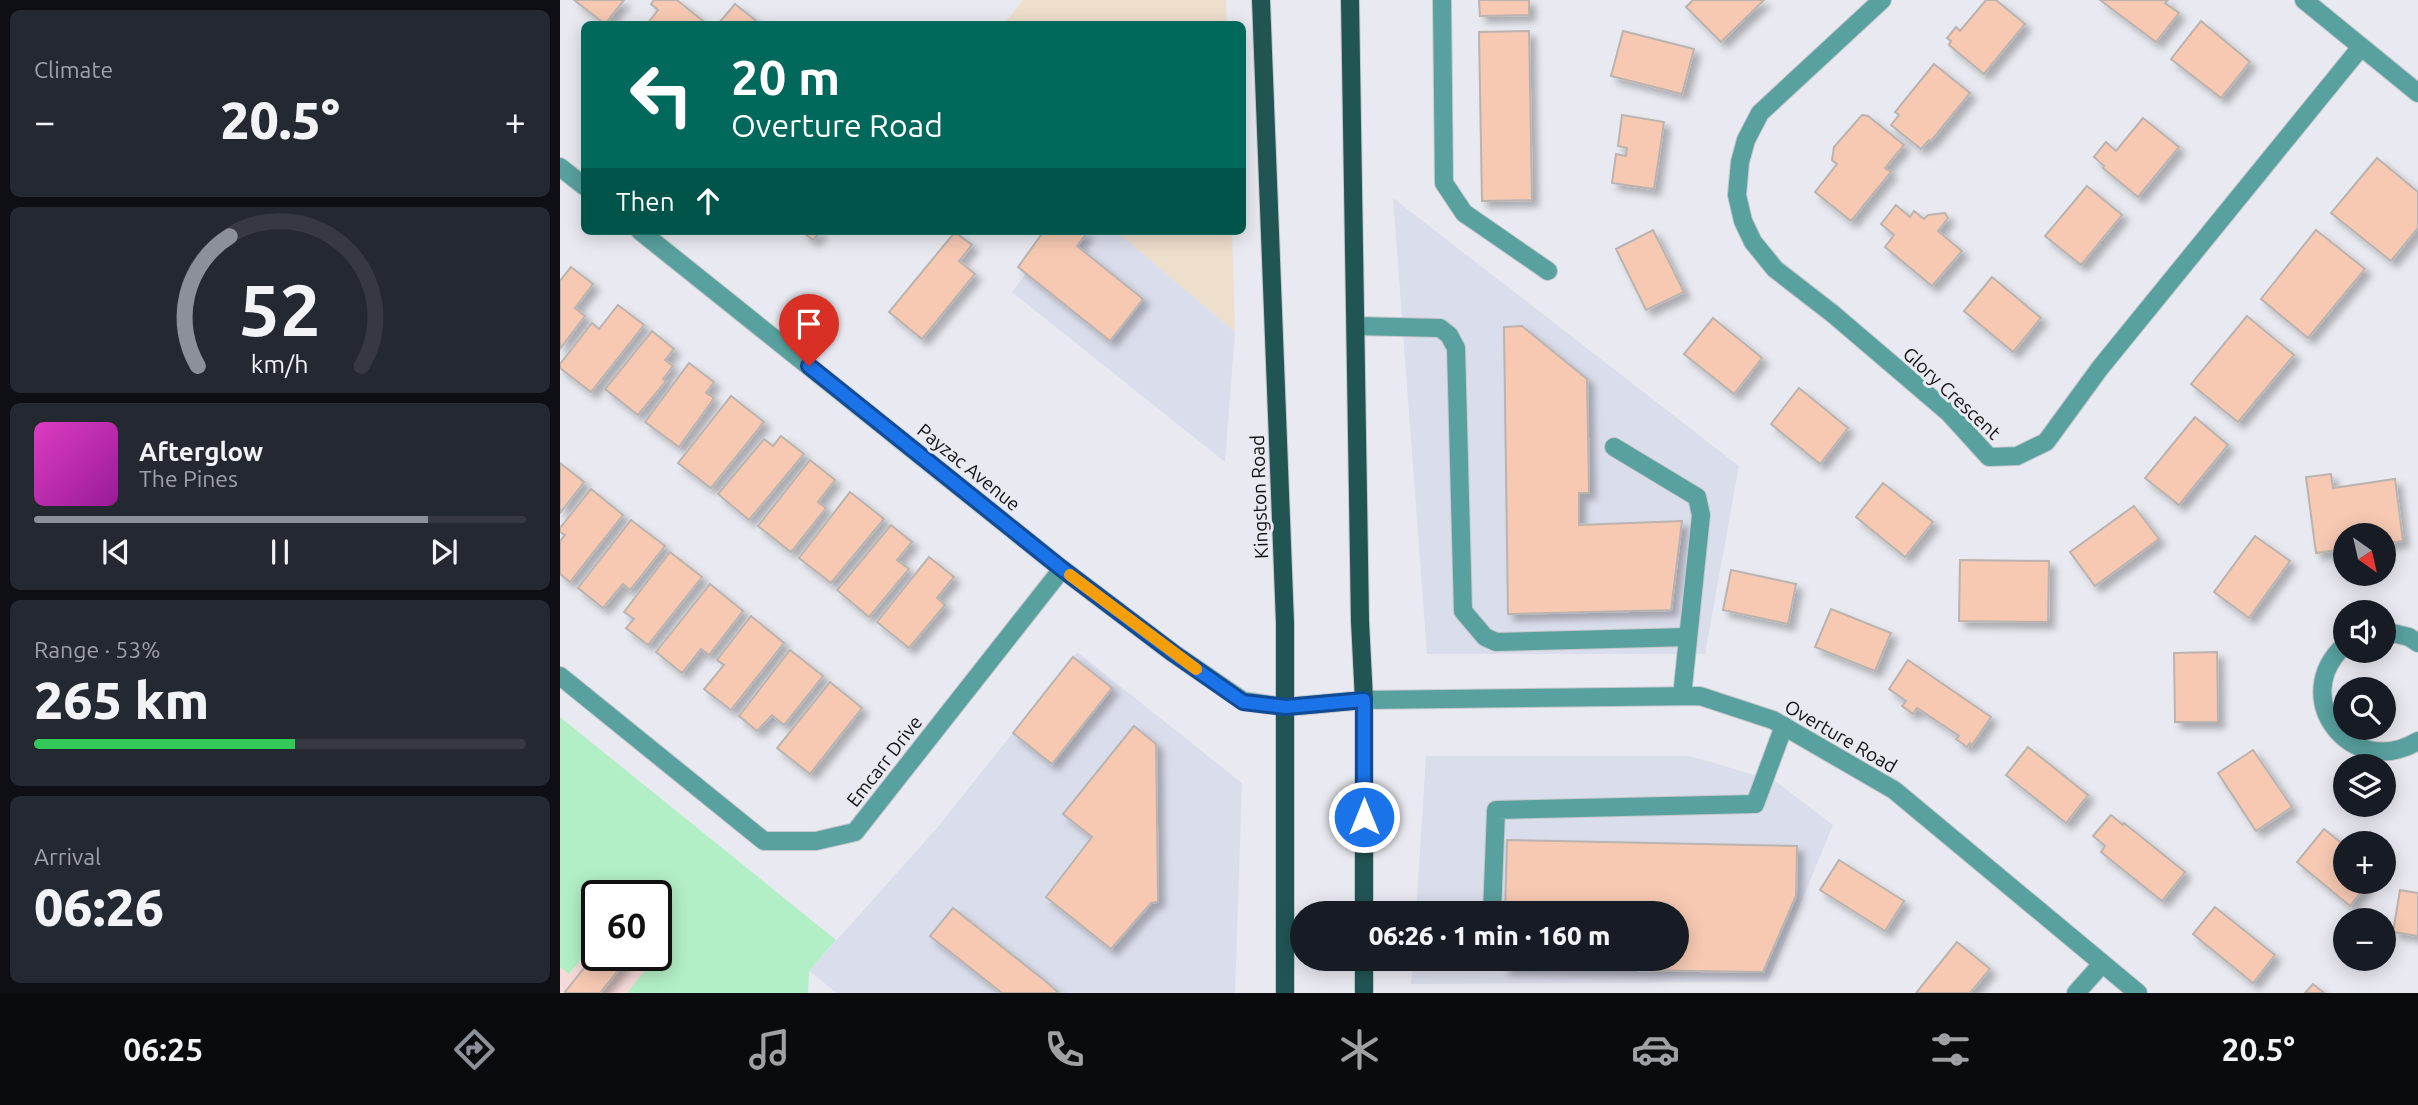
<!DOCTYPE html>
<html lang="en">
<head>
<meta charset="utf-8">
<style>
  :root { --surface:#171b24; --page:#242831; --text:#f1f3f6; --muted:#9ea1a6; --line:#363941; --accent:#8c9099 }
  body { margin:0; font-family:Ubuntu,sans-serif; background:var(--page); color:var(--text); height:100vh; display:flex; flex-direction:column; font-size:26px; white-space:nowrap }
  * { box-sizing:border-box; margin:0 }
  p { font-size:23px; color:var(--muted) }
  .icon { flex:none; width:38px; height:38px; fill:none; stroke:currentColor; stroke-width:2; stroke-linecap:round; stroke-linejoin:round }
  .map { position:relative; flex:1; overflow:hidden }
  .drawer { display:flex; flex-direction:column; gap:10px; padding:10px; background:#0d0f14; width:560px }
  .drawer>* { flex:none }
  .banner { position:absolute; left:21px; top:21px; width:665px; height:214px; border-radius:10px; box-shadow:0 4px 18px #0003; background:#00695c; color:#fff; overflow:hidden }
  .needle { width:46px; rotate:146deg }
  .tools { position:absolute; left:1773px; top:523px; display:grid; gap:14px }
  .tools a { display:grid; place-items:center; width:63px; height:63px; border-radius:50%; background:var(--surface); box-shadow:0 4px 18px #0003; font-size:35px }
  .speed { position:absolute; left:21px; top:880px; display:flex; gap:14px; font-size:35px; font-weight:700; text-align:center }
  .speed>* { display:grid; place-content:center; width:91px; height:91px; border-radius:50%; background:var(--surface); box-shadow:0 4px 18px #0003; line-height:1 }
  .speed .limit { border:4px solid #111; border-radius:10px; background:#fff; color:#111 }
  .pin { position:absolute; display:grid; place-items:center; width:60px; height:60px; color:#fff; margin:-72px -30px; border-radius:50% 50% 50% 0; rotate:-45deg; box-shadow:0 0 7px #0007 }
  .pin .icon { rotate:45deg }
  .me { position:absolute; width:77px; margin:-38px; rotate:0deg; stroke-linejoin:round; filter:drop-shadow(0 0 5px #0008) }
  .turn { display:flex; align-items:center; gap:24px; height:147px; padding:0 35px; font-size:32px }
  .turn .icon { width:91px; height:91px; stroke-width:2.5 }
  .turn b { display:block; font-size:49px; line-height:60px }
  .then { display:flex; align-items:center; height:66px; padding:0 35px; background:#0003; gap:14px; font-size:26px }
  .big { font-size:52px; font-weight:800; line-height:1.1 }
  .drawer .tile { flex:1; display:flex; flex-direction:column; justify-content:center; gap:10px; min-width:0; padding:0 24px; border-radius:10px; background:var(--page) }
  .drawer .dial { align-items:center; gap:0 }
  .dial svg { height:182px; overflow:visible; fill:none; stroke:var(--line); stroke-width:7; stroke-linecap:round; text-anchor:middle }
  .dial text { fill:var(--text); stroke:none }
  .song { display:flex; align-items:center; gap:21px }
  .cover { width:84px; height:84px; border-radius:10px; background:linear-gradient(135deg,hsl(310 70% 55%),hsl(300 70% 35%)) }
  .played { height:7px; border-radius:4px; background:linear-gradient(90deg,var(--accent) 80%,var(--line) 80%) }
  .keys { display:flex; justify-content:space-around; direction:ltr }
  .heat { display:flex; justify-content:space-between; align-items:center; font-size:38px; direction:ltr }
  .charge { height:10px; border-radius:5px; background:linear-gradient(90deg,#34c759 53%,var(--line) 0) }
  .trip { position:absolute; left:730px; top:901px; width:399px; height:70px; border-radius:35px; background:var(--surface); box-shadow:0 4px 18px #0003; font-weight:800; line-height:70px; text-align:center }
  .menu { display:flex; height:112px; justify-content:space-around; align-items:center; background:#090b0e; color:var(--muted) }
  .menu .icon { width:49px; height:49px }
  .menu .on { color:var(--accent) }
  .menu b { font-size:32px; color:var(--text) }
  main { display:flex; flex:1; min-height:0 }
  .map>svg:first-child { display:block }
  .built { fill:#daddeb }
  .industrial { fill:#eedecc }
  .education { fill:#f5dad8 }
  .green { fill:#b2efc6 }
  .building { fill:#f7c9b3; stroke:#bab3b0; stroke-width:2; filter:url(#shadow) }
  .lines { fill:none; stroke-linecap:round; stroke-linejoin:round }
  .service-casing { stroke:#c6c7cd; stroke-width:20 }
  .minor-casing { stroke:#c6c7cd; stroke-width:20 }
  .primary-casing { stroke:#c6c7cd; stroke-width:20 }
  .service { stroke:#59a19f; stroke-width:18 }
  .minor { stroke:#59a19f; stroke-width:18 }
  .primary { stroke:#215554; stroke-width:18 }
  .route-casing { stroke:#114b97; stroke-width:18 }
  .route { stroke:#1a73e8; stroke-width:12 }
  .slow { stroke:#f59e0b; stroke-width:12 }
  .labels { text-anchor:middle; stroke-width:6; stroke-linejoin:round; paint-order:stroke }
  .street-label { font-size:19px; fill:#101012; stroke:#e9eaf1 }
</style>
</head>
<body>
<main>
<section class="drawer">
<div class="tile"><p>Climate</p>
<div class="heat"><a>−</a><b class="big">20.5°</b><a>+</a></div>
</div>
<div class="tile dial"><svg viewBox="0 0 100 80">
<path d="M14 69A42 42 0 1 1 86 69"/>
<path d="M14 69A42 42 0 0 1 28 12" stroke="#8c9099"/>
<text x="50" y="56" font-size="32" font-weight="700">52</text>
<text x="50" y="72" font-size="11">km/h</text>
</svg></div>
<div class="tile">
<div class="song"><i class="cover"></i><div><b>Afterglow</b><p>The Pines</p></div></div>
<div class="played"></div>
<div class="keys"><svg class="icon" aria-label="previous" viewBox="0 0 24 24"><path d="M18 5L8 12l10 7zM5 5v14"/></svg><svg class="icon" aria-label="pause" viewBox="0 0 24 24"><path d="M8 5v14M16 5v14"/></svg><svg class="icon" aria-label="next" viewBox="0 0 24 24"><path d="M6 5l10 7-10 7zM19 5v14"/></svg></div>
</div>
<div class="tile"><p>Range · 53%</p><b class="big">265 km</b><div class="charge"></div></div>
<div class="tile"><p>Arrival</p><b class="big">06:26</b></div>
</section>
<div class="map">
<svg width="1858" height="993" viewBox="0 0 1858 993">
  <defs>
    <filter id="shadow"><feDropShadow dx="6" dy="6" stdDeviation="3.5" flood-color="#0004"/></filter>
  </defs>
  <rect width="100%" height="100%" fill="#e9eaf1"/>
  <g class="built">
    <path d="M833,198L1179,466L1145,654H867Z"/>
    <path d="M499,231H556L675,332L665,462L452,292Z"/>
    <path d="M517,652L682,783L675,993H277L249,971L377,828Z"/>
    <path d="M866,756H1130L1215,781L1273,825L1208,982L851,984L853,959H1116V914L856,913Z"/>
  </g>
  <g class="industrial">
    <path d="M463,0H666L667,24H444Z"/>
    <path d="M556,231H672L675,332Z"/>
  </g>
  <path class="education" d="M37,939V956L96,957L67,993H0V967L10,974Z"/>
  <path class="green" d="M0,717L276,940L249,971L248,993H67L96,957V896H37V939L9,974L0,967Z"/>
  <g class="building">
    <path d="M14,0H64L45,24Z"/>
    <path d="M94,0H117L143,21L140,24H87L98,10L91,4Z"/>
    <path d="M919,0H969V15L920,16Z"/>
    <path d="M1133,0H1204L1161,42L1126,7Z"/>
    <path d="M1426,0H1436L1465,24L1424,74L1389,45L1391,41L1387,38L1396,27L1400,31Z"/>
    <path d="M1540,0H1608L1605,3L1619,13L1596,42Z"/>
    <path d="M175,4L200,24H158Z"/>
    <path d="M1641,21L1690,62L1661,98L1611,59Z"/>
    <path d="M969,31L972,200L922,201L919,32Z"/>
    <path d="M1063,31L1134,49L1122,94L1051,76Z"/>
    <path d="M1374,64L1410,93L1371,141L1369,140L1361,149L1331,125L1339,115L1335,112Z"/>
    <path d="M1062,115L1104,122L1094,189L1052,183L1056,154L1066,156L1067,148L1058,146Z"/>
    <path d="M1302,115L1308,116L1344,145L1325,168L1331,172L1291,221L1255,192L1277,164L1272,160L1274,147Z"/>
    <path d="M1583,118L1619,147L1578,197L1543,168L1544,166L1534,157L1546,142L1556,151Z"/>
    <path d="M1817,158L1858,192V228L1831,261L1771,213Z"/>
    <path d="M1527,186L1562,215L1521,265L1485,236Z"/>
    <path d="M1336,205L1350,217L1354,211L1364,219L1368,215L1385,213L1388,218L1378,231L1402,251L1372,286L1325,247L1334,235L1321,224Z"/>
    <path d="M1093,230L1124,292L1086,310L1056,249Z"/>
    <path d="M1756,230L1805,269L1748,338L1701,299Z"/>
    <path d="M241,231H261L253,240Z"/>
    <path d="M484,231H522L526,234L517,246L583,299L550,341L458,267Z"/>
    <path d="M395,232L412,245L399,261L415,274L362,339L329,312Z"/>
    <path d="M11,267L33,284L15,308L25,316L0,349V281Z"/>
    <path d="M1432,277L1481,318L1453,352L1404,311Z"/>
    <path d="M58,305L84,325L31,392L0,368V364L32,323L39,329Z"/>
    <path d="M1687,316L1734,355L1678,422L1631,384Z"/>
    <path d="M1153,318L1202,358L1174,394L1124,354Z"/>
    <path d="M962,326L1027,379L1029,493H1019V525L1122,521L1111,610L948,614L944,327Z"/>
    <path d="M92,331L114,349L105,360L113,366L103,379L106,381L78,415L45,389Z"/>
    <path d="M129,363L154,382L146,393L154,398L119,447L85,422Z"/>
    <path d="M1239,388L1288,428L1260,464L1211,424Z"/>
    <path d="M171,396L204,422L151,488L118,463Z"/>
    <path d="M1635,417L1668,445L1619,505L1585,478Z"/>
    <path d="M221,436L244,454L189,520L158,494L204,439L213,446Z"/>
    <path d="M250,460L275,480L258,502L266,508L231,552L198,526Z"/>
    <path d="M0,463L24,482L0,513Z"/>
    <path d="M1771,474L1773,488L1835,479L1843,541L1824,544V536H1785V549L1756,553L1746,477Z"/>
    <path d="M1323,483L1373,522L1345,557L1296,517Z"/>
    <path d="M31,489L63,515L10,582L0,574V541L5,535L0,532V528Z"/>
    <path d="M290,492L324,519L271,583L239,558Z"/>
    <path d="M1574,506L1599,539L1535,586L1510,552Z"/>
    <path d="M71,520L105,546L70,590L63,584L43,608L18,588Z"/>
    <path d="M331,525L352,542L337,560L349,569L309,617L277,590Z"/>
    <path d="M1695,536L1730,561L1689,618L1654,592Z"/>
    <path d="M110,552L142,577L88,645L66,628L74,619L64,612Z"/>
    <path d="M369,557L394,577L377,598L385,605L349,648L317,622Z"/>
    <path d="M1400,560L1489,561L1488,622L1399,621Z"/>
    <path d="M1171,570L1236,584L1228,624L1163,610Z"/>
    <path d="M150,584L183,611L149,655L141,649L122,673L96,652Z"/>
    <path d="M1271,609L1331,633L1315,671L1255,647Z"/>
    <path d="M191,616L224,643L171,710L144,689L164,665L157,660Z"/>
    <path d="M230,650L263,676L224,725L212,715L197,731L179,716Z"/>
    <path d="M1657,652L1658,722H1615L1614,653Z"/>
    <path d="M513,657L552,688L492,764L453,733Z"/>
    <path d="M1348,660L1431,717L1412,745L1410,743L1407,747L1396,739L1399,736L1357,708L1353,714L1342,706L1346,701L1329,689Z"/>
    <path d="M270,682L302,708L250,774L217,748Z"/>
    <path d="M574,726L596,744L598,902L591,903L551,949L486,897L532,837L503,814Z"/>
    <path d="M1468,747L1528,795L1506,823L1446,775Z"/>
    <path d="M1693,750L1732,807L1696,831L1658,773Z"/>
    <path d="M1551,815L1563,825L1564,823L1625,872L1602,901L1541,852L1545,846L1533,836Z"/>
    <path d="M1764,829L1785,846V882H1809L1790,906L1737,862Z"/>
    <path d="M947,840L1237,846L1236,896L1203,972L944,968V959H1116V914H945Z"/>
    <path d="M1279,860L1344,901L1325,931L1260,890Z"/>
    <path d="M1840,890L1858,893V936L1833,932Z"/>
    <path d="M1655,907L1715,955L1693,983L1633,934Z"/>
    <path d="M393,908L484,980L499,993H442L370,936Z"/>
    <path d="M1397,942L1430,969L1410,993H1356Z"/>
    <path d="M37,952V956H59L66,961L40,993H6L5,992Z"/>
    <path d="M1753,984L1764,993H1745Z"/>
  </g>
  <g class="lines">
    <g class="service-casing">
      <g id="service">
        <path d="M882,0L884,183L904,213L988,271"/>
        <path d="M796,326L880,328L889,335L896,348L903,611L925,637L936,642L1128,637"/>
        <path d="M1054,447L1137,497L1141,515L1122,696"/>
        <path d="M932,914L936,810L1195,804L1224,726"/>
      </g>
    </g>
    <g class="minor-casing">
      <g id="minor">
        <path d="M1322,0L1200,113L1186,140L1180,162L1177,195L1183,221L1193,242L1215,269L1273,314L1389,413L1429,457L1457,456L1486,442L1540,368L1801,47"/>
        <path d="M1744,0L1858,93"/>
        <path d="M0,167L24,186"/>
        <path d="M80,231L502,569L613,653L683,701L726,707L804,700L1140,696L1213,720L1334,790L1578,993"/>
        <path d="M1824,631L1849,637L1858,643"/>
        <path d="M1785,645C1727,697 1791,781 1858,741"/>
        <path d="M0,676L204,841H256L295,832L502,569"/>
        <path d="M1516,993L1542,964"/>
      </g>
    </g>
    <g class="primary-casing">
      <g id="primary">
        <path d="M701,0L725,623V993"/>
        <path d="M790,0L800,621L804,700V914"/>
        <path d="M804,959V993"/>
      </g>
    </g>
    <use href="#service" class="service"/>
    <use href="#minor" class="minor"/>
    <use href="#primary" class="primary"/>
  </g>
  <g class="lines">
    <g class="route-casing">
      <path id="route" d="M249,366L502,569L613,653L683,702L726,707L804,700V817"/>
    </g>
    <use href="#route" class="route"/>
    <path class="slow" d="M510,575L636,669"/>
  </g>
  <g class="labels">
    <g class="street-label">
      <text transform="translate(1392 393) rotate(43)" y="7">Glory Crescent</text>
      <text transform="translate(409 467) rotate(39)" y="7">Payzac Avenue</text>
      <text transform="translate(699 497) rotate(-92)" y="7">Kingston Road</text>
      <text transform="translate(1281 736) rotate(30)" y="7">Overture Road</text>
      <text transform="translate(324 761) rotate(-52)" y="7">Emcarr Drive</text>
    </g>
  </g>
</svg>
<div class="tools">
<a><svg class="needle" viewBox="-14 -14 28 28"><path d="M0-13l5 13h-10z" fill="#e53935"/><path d="M0 13l5-13h-10z" fill="#9ea1a6"/></svg></a>
<a><svg class="icon" aria-label="sound" viewBox="0 0 24 24"><path d="M4 9h4l5-4v14l-5-4H4zM17 9q2 3 0 6"/></svg></a>
<a><svg class="icon" aria-label="search" viewBox="0 0 24 24"><circle cx="10" cy="10" r="6"/><path d="M15 15l6 6"/></svg></a>
<a><svg class="icon" aria-label="layers" viewBox="0 0 24 24"><path d="M12 4l9 5-9 5-9-5zM3 14l9 5 9-5"/></svg></a>
<a>+</a>
<a>−</a>
</div>
<div class="speed"><div class="limit">60</div></div>
<div class="pin" style="left:249px;top:366px;background:#d93025"><svg class="icon" aria-label="arrive" viewBox="0 0 24 24"><path d="M6 21V4h12l-3 4 3 4H6"/></svg></div>
<svg class="me" style="left:804px;top:817px" viewBox="-20 -20 40 40"><circle r="17" fill="#1a73e8" stroke="#fff" stroke-width="3"/><path d="M0-11L8 9 0 5-8 9z" fill="#fff"/></svg>
<div class="trip">06:26 · 1 min · 160 m</div>
<div class="banner">
<div class="turn"><svg class="icon" aria-label="left" viewBox="0 0 24 24"><path d="M17 20v-9H6M10 6l-5 5 5 5"/></svg><div><b>20 m</b>Overture Road</div></div>
<div class="then">Then<svg class="icon" aria-label="ahead" viewBox="0 0 24 24"><path d="M12 20V5M6 11l6-6 6 6"/></svg></div>
</div>
</div>
</main>
<nav class="menu">
<b>06:25</b>
<svg class="icon on" aria-label="directions" viewBox="0 0 24 24"><path d="M12 3l9 9-9 9-9-9zM9 14v-3h6M13 9l2 2-2 2"/></svg>
<svg class="icon" aria-label="music" viewBox="0 0 24 24"><path d="M9 18V5l10-2v13"/><circle cx="6" cy="18" r="3"/><circle cx="16" cy="16" r="3"/></svg>
<svg class="icon" aria-label="phone" viewBox="0 0 24 24"><path d="M5 4h4l2 5-3 2q2 4 5 5l2-3 5 2v4C11 20 4 13 5 4z"/></svg>
<svg class="icon" aria-label="climate" viewBox="0 0 24 24"><path d="M12 3v18M4 7l16 10M4 17L20 7"/></svg>
<svg class="icon" aria-label="car" viewBox="0 0 24 24"><path d="M5 17H2v-5l4-1 3-4h7l3 4 3 1v5h-3M9 17h6M6 11h13"/><circle cx="7" cy="17" r="2"/><circle cx="17" cy="17" r="2"/></svg>
<svg class="icon" aria-label="filters" viewBox="0 0 24 24"><path d="M4 7h16M4 17h16"/><circle cx="9" cy="7" r="2"/><circle cx="15" cy="17" r="2"/></svg>
<b>20.5°</b>
</nav>
</body>
</html>
